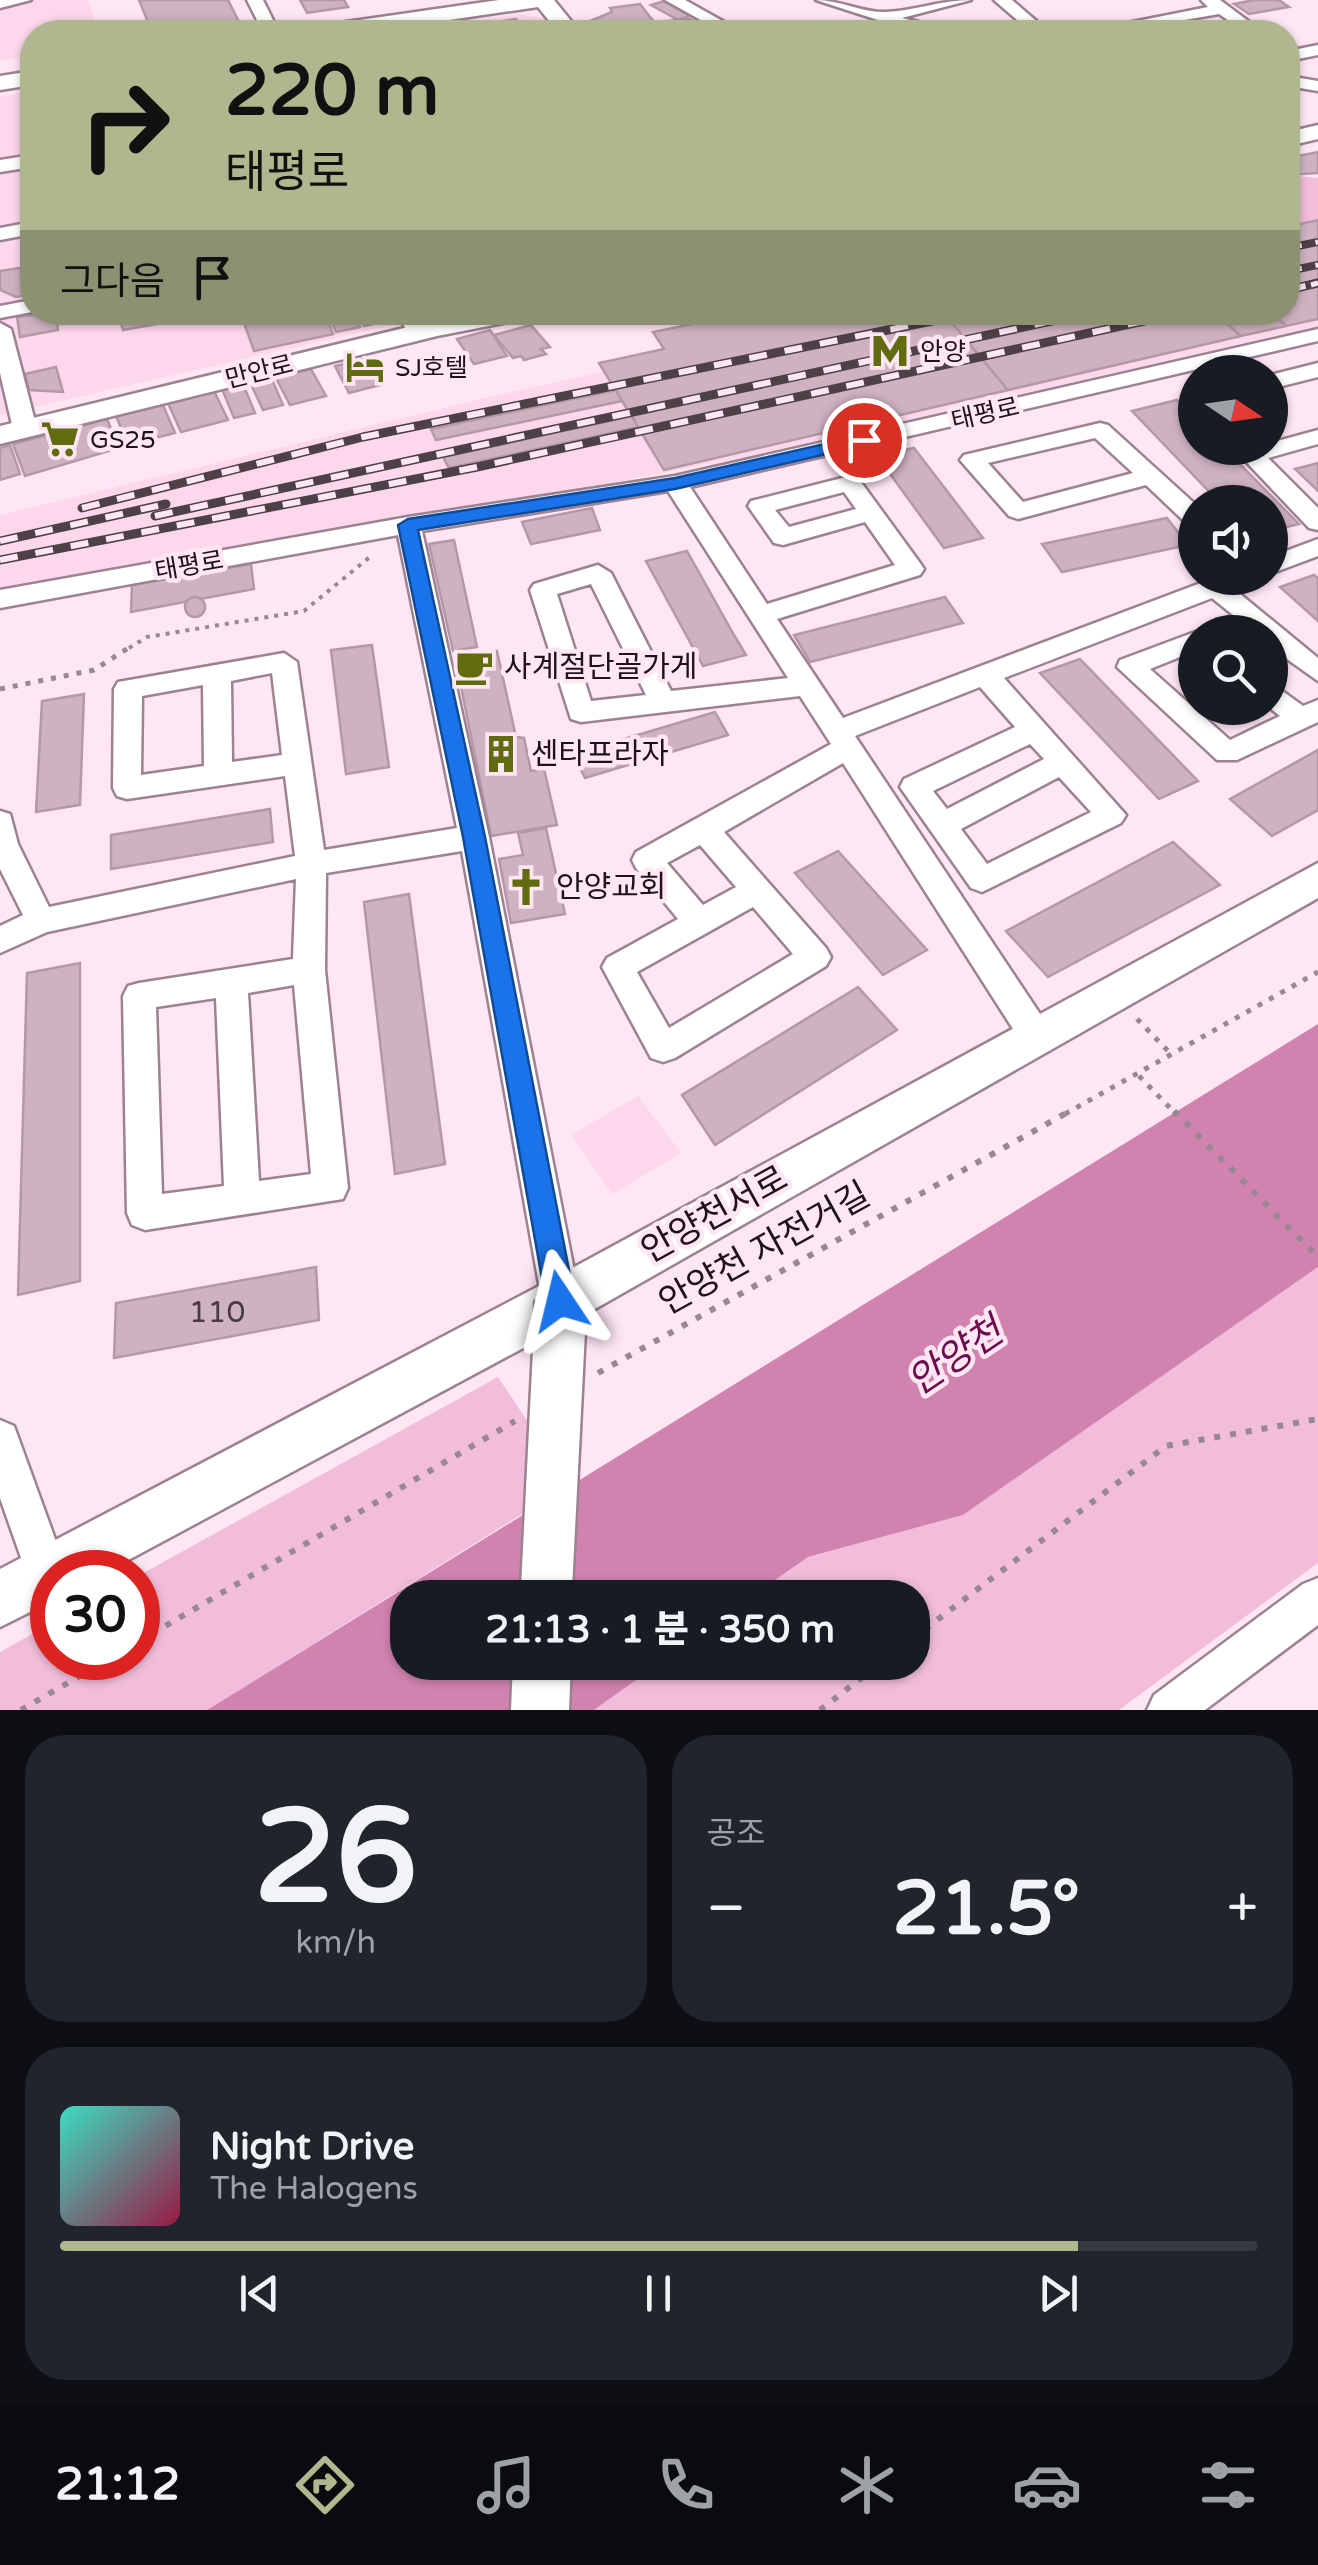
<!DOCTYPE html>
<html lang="ko">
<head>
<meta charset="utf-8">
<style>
  :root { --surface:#171b24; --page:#20242c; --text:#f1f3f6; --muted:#9ea1a6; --line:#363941; --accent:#b0b68e }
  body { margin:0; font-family:"Varela Round","Noto Sans KR",sans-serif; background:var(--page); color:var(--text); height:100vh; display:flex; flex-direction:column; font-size:38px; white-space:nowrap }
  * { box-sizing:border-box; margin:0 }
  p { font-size:32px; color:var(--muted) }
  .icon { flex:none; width:55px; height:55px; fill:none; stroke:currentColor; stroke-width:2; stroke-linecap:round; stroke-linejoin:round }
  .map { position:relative; height:1710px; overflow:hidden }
  .panel { display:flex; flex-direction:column; gap:25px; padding:25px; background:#0d0f14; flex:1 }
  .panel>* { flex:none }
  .top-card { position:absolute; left:20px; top:20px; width:1280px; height:305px; border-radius:40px; box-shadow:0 2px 8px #0004; background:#b0b68e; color:#111; overflow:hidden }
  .needle { width:65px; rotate:103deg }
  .fabs { position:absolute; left:1178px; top:355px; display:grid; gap:20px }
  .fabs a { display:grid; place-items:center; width:110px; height:110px; border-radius:50%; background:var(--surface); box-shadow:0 2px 8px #0004; font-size:50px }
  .speed { position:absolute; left:30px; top:1550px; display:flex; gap:20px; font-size:50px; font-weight:700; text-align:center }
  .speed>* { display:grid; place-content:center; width:130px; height:130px; border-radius:50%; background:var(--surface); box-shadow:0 2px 8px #0004; line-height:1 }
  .speed .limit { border:15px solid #d22; background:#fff; color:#111 }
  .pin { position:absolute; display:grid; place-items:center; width:85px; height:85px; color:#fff; margin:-42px; border:5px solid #fff; border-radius:50%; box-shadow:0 2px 10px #0007 }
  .me { position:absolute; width:110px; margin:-55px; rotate:350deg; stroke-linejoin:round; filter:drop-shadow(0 0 8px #0008) }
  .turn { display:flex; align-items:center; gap:35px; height:210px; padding:0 40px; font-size:45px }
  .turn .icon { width:130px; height:130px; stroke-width:2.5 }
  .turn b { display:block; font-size:70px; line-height:85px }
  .then { display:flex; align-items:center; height:95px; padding:0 40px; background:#0003; gap:20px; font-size:38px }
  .big { font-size:75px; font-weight:800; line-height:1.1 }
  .panel .card { flex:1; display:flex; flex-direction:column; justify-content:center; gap:15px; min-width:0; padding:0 35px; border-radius:40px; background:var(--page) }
  .panel .dial { align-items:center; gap:0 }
  .dial b { font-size:130px; line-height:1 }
  .song { display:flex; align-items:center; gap:30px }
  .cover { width:120px; height:120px; border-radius:15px; background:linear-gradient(135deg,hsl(170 70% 55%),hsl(340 70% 35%)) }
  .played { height:10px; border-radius:5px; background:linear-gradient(90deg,var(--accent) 85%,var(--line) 85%) }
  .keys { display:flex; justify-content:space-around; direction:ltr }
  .heat { display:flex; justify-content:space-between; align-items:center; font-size:55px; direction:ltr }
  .panel .tiles { flex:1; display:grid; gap:25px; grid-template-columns:1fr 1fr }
  .card:last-child { grid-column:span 2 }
  .trip { position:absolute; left:390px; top:1580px; width:540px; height:100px; border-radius:40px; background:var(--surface); box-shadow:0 2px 8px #0004; font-weight:800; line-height:100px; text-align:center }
  .tabs { display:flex; height:160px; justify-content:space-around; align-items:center; background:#090b0e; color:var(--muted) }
  .tabs .icon { width:70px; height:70px }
  .tabs .active { color:var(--accent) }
  .tabs b { font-size:45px; color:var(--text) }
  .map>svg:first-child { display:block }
  .built { fill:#fdd8ec }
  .green { fill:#f1bdda }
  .water { fill:#d183b0 }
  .building { fill:#cfb2c2; stroke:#b498a7; stroke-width:2.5 }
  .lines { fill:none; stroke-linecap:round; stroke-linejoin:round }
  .street-tunnel { stroke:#ddc6d2; stroke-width:24; stroke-dasharray:24 11; stroke-linecap:butt }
  .street-casing { stroke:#9d8291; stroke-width:5 }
  .secondary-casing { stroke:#9d8291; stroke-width:5 }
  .path-far2 { stroke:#998791; stroke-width:4; stroke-dasharray:4 6; stroke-linecap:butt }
  .path-far1 { stroke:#998791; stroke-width:5; stroke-dasharray:5 8; stroke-linecap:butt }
  .path { stroke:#998791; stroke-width:6; stroke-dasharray:6 10; stroke-linecap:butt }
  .street { fill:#fff; fill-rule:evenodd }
  .secondary { fill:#fff; fill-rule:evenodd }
  .rail-far1-casing { stroke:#4d4047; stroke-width:8 }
  .rail-casing { stroke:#4d4047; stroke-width:9 }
  .rail-far1 { stroke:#ffe6f3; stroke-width:5; stroke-dasharray:14; stroke-linecap:butt }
  .rail { stroke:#ffe6f3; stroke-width:6; stroke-dasharray:18; stroke-linecap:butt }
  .secondary-bridge-casing { stroke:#9d8291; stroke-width:56; stroke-linecap:butt }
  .secondary-bridge { stroke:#fff; stroke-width:51 }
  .route { fill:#1a73e8; stroke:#114b97; stroke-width:2.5 }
  .labels { text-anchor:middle; stroke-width:9; stroke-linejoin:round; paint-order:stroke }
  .far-poi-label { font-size:25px; fill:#1d1319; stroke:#ffe6f3; text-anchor:start }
  .far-street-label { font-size:25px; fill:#1d1319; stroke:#ffe6f3 }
  .poi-label { font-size:30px; fill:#1d1319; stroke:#ffe6f3; text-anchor:start }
  .near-number-label { font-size:30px; fill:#4a3b43 }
  .near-street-label { font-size:35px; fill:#1d1319; stroke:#ffe6f3 }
  .near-water-label { font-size:38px; font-style:italic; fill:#6a0c4e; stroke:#ffe6f3 }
</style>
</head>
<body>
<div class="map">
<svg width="1318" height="1710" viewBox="0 0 1318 1710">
  <rect width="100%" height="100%" fill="#ffe6f3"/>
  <g class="built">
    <path d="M0,0H88L99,32H32V56L0,61Z"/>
    <path d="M521,14L545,19L555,32H405Z"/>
    <path d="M32,91V312L444,313L0,415V96Z"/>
    <path d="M1318,215V326L749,456L342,536L0,593V515L502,394L871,313L1288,312V221Z"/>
    <path d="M638,1096L681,1153L612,1194L571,1135Z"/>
  </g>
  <g class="green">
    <path d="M1288,175L1318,178V319L1241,336L1214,313L1288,312Z"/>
    <path d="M1318,1267V1563L1119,1710H594L660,1663L912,1662V1598L751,1597L808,1557L963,1515Z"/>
    <path d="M498,1377L536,1434L527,1511L207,1710H0V1652L52,1623V1658H138V1576Z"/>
  </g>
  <path class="water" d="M1318,1024V1267L963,1515L808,1557L751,1597L408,1598V1662L660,1663L594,1710H207Z"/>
  <g class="building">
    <path d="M139,0H228L239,22L152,32Z"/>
    <path d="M300,0H344L348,7L307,13Z"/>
    <path d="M1254,0H1279L1289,7L1249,14L1234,4Z"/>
    <path d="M664,1L690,16L678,20L651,5Z"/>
    <path d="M640,4L654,22L690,19L713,32H599L590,21L612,12L610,8Z"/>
    <path d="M516,19L524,31L502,32L496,22Z"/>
    <path d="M865,22L897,30L853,32Z"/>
    <path d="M1318,152V173L1288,175V158Z"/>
    <path d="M1318,220V319L1286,326L1271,312H1288V227Z"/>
    <path d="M32,266V294L16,297L0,290V271Z"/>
    <path d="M56,312L58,330L20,337L17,317Z"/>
    <path d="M118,312H159L162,323L123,330Z"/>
    <path d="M240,312H324L333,334L254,351Z"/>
    <path d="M328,312H353L360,327L336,332Z"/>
    <path d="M356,312H397L392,320L364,326Z"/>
    <path d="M707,312H943L1008,390L664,470L599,363L664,349L653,332L712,320Z"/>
    <path d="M943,312H1214L1241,336L1008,390Z"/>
    <path d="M1214,312H1271L1286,326L1241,336Z"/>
    <path d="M531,325L550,347L541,349L546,354L524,360L521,356L513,358L494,335Z"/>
    <path d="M490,330L507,356L474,364L457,339Z"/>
    <path d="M369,358L384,384L349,393L335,366Z"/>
    <path d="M56,367L63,392L29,390L25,374Z"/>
    <path d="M311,369L326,396L290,405L276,378Z"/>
    <path d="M271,377L283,405L263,410L250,382Z"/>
    <path d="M243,384L255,413L234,418L222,389Z"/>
    <path d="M616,390L622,401L436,440L431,429Z"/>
    <path d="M214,391L228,420L181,432L168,403Z"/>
    <path d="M1177,400L1195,418V448H1224L1299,524L1270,531V502H1219L1132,411Z"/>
    <path d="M163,405L175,433L128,445L116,416Z"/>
    <path d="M632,416L638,427L449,468L443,457Z"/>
    <path d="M107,419L119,448L25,476L13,444Z"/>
    <path d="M10,445L20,474L0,480V448Z"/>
    <path d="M914,448L970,521L983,538L944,548L877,456Z"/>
    <path d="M1318,463V491L1295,469Z"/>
    <path d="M592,508L600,530L531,544L522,522Z"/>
    <path d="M1167,518L1188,545L1062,572L1042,544Z"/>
    <path d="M454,540L477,647L453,651L429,544Z"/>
    <path d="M687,551L734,635L746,655L703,666L646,561Z"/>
    <path d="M251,564L254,589L131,612L132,585Z"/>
    <path d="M1314,575L1318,578V621L1280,587Z"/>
    <circle cx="195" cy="607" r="10"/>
    <path d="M945,597L963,623L810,662L794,635Z"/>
    <path d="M372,645L389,767L346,774L331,650Z"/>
    <path d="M497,651L516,737L524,738L531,771L544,769L557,825L491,836L455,657Z"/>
    <path d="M1080,659L1198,781L1159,799L1040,673Z"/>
    <path d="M84,694L80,805L36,812L42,701Z"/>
    <path d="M715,712L728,735L585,778L573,754Z"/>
    <path d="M1318,750V810L1272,836L1230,799Z"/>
    <path d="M270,809L273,842L111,869V835Z"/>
    <path d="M546,828L565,914L511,923L499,859L523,855L518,833Z"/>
    <path d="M1173,842L1220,885L1048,977L1006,931Z"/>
    <path d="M838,851L927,950L883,975L795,873Z"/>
    <path d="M409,894L445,1164L395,1174L364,902Z"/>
    <path d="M80,963V1281L18,1295L27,973Z"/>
    <path d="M858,987L897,1030L715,1145L682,1095Z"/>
    <path d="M316,1267L319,1320L114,1358L116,1303Z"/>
  </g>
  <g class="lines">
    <path class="street-tunnel" d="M720,312L724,319"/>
    <g class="street-casing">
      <g id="street">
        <path d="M0,0H31L0,8Z"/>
        <path d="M247,0H263L279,32H263Z"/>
        <path d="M665,0H685L742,32H722Z"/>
        <path d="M816,0C840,0 863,13 885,12C914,11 941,0 971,0L902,18L959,32H915Z"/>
        <path d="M994,0H1012L1049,32H1031Z"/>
        <path d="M1201,0H1220L1263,32H1245L1219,14L1116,32H1082L1208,7Z"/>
        <path d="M1318,45V55L1288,61V51Z"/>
        <path d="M1288,76L1318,81V91L1288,86Z"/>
        <path d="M32,155V167L0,172V160Z"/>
        <path d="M32,222V234L0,240V228Z"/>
        <path d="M32,300V312L0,318V306Z"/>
        <path d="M398,312H419L428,332L425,337H409Z"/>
        <path d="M0,323L11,329L37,429L33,434L25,436L13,429L0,373Z"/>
        <path d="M1318,329V341L690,487L767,604L895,565L865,522L783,545L774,543L748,506L751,501L850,476L858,478L920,563L924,569L920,575L777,619L843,718L1214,578H1250L1234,589L1318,658V681L1270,647V632L1249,629L1203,632L1207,626L1233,615L1212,598L1004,678L1126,815L1121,823L982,892L971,888L900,787L904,779L1015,727L980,687L855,736L1046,1023L1050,1033L1046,1043L1034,1047L1022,1043L843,763L724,832L826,948L831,957L826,966L675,1058L663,1062L651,1058L602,967L607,958L678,919L636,868L632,860L636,852L831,744L800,696L581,722L571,719L530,590L534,584L598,565L611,573L671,691L788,678L668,491L422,531L489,837L580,1301L574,1314L561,1319L548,1314L542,1301L462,851L326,873L325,970L348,1188L343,1199L145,1230L132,1225L127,1213L123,996L128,986L139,983L293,959L296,879L47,932L0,953V926L23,915L0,869V811L10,814L18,844L49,907L295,856L285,776L127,799L117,796L113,788L114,689L118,682L284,653L297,662L324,850L457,828L398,535L0,608V590L408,517L675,476ZM844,492L856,509L789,527L775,510ZM591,584L646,695L591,701L557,594ZM272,673L282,755L232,762L231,681ZM203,685L204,766L141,775L142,696ZM1030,744L1044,759L947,809L933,791ZM1059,777L1091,812L987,864L961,829ZM700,845L736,887L703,905L667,863ZM753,907L793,954L669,1028L637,972ZM294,985L311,1174L259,1181L248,993ZM216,998L224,1186L162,1194L156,1007Z"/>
        <path d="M1318,363V377L1270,389V375Z"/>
        <path d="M1100,423L1108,425L1195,504V525L1186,523L1146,485L1018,519L1009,516L960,460L964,455ZM1095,438L1133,473L1023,502L988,463Z"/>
        <path d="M1318,430V444L1268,458L1318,508V530L1309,528L1233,448H1270V443Z"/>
        <path d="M1318,539V556L1270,574V557Z"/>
        <path d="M1195,632V651L1150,669L1230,740L1280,716L1270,708V682L1303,706L1318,700V722L1237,760H1217L1117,667L1120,660Z"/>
        <path d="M0,1420L14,1426L67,1572H52V1593L47,1595L32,1589L0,1498Z"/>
        <path d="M1318,1578V1625L1205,1710H1147L1154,1695L1303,1584Z"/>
      </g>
    </g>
    <g class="secondary-casing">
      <g id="secondary">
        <path d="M499,0H554L580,32H558L538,7L367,32H314L325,25Z"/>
        <path d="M32,71V85L0,90V76Z"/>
        <path d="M1318,125V139L1288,146V132Z"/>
        <path d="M470,312H533L519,320L437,336L0,444V426Z"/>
        <path d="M1318,863V898L579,1318L106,1572H52V1601L0,1627V1569L543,1284Z"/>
        <path d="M513,1662H571L569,1710H511Z"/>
      </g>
    </g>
    <path class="path-far2" d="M129,648L147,637L304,611L371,556"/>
    <g class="path-far1">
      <path d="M0,689L94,670L133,645"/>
      <path d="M1137,1019L1173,1056"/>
      <path d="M1139,1076L1176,1114"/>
      <path d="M1065,1114L1318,972"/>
    </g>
    <g class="path">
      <path d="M1174,1111L1318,1257"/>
      <path d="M598,1373L1070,1111"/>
      <path d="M912,1639L1166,1446L1318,1419"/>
      <path d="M138,1642L515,1421"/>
      <path d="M21,1710L111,1658"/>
      <path d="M820,1710L882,1662"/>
    </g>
    <use href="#street" class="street"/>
    <use href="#secondary" class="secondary"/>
    <g class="rail-far1-casing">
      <g id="rail-far1">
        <path d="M1288,248L1318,242"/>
        <path d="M1288,271L1318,265"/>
        <path d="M1311,285L1318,283"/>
      </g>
    </g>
    <g class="rail-casing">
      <g id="rail">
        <path d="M1288,290L1318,283"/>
        <path d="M82,508L363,437L976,312"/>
        <path d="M155,516L1093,312"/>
        <path d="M0,541L166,504"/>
        <path d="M0,560L477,467L1185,312"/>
      </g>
    </g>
    <use href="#rail-far1" class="rail-far1"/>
    <use href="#rail" class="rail"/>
    <g class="secondary-bridge-casing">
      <path id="secondary-bridge" d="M546,1598L561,1301"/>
    </g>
    <use href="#secondary-bridge" class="secondary-bridge"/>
  </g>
  <path class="route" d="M864,435L870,436V444L675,489L418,530L485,837L575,1301L570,1310L560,1314L551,1310L546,1301L463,837L398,525L408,519L675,478Z"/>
  <defs>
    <g id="metro-bare" transform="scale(3)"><path d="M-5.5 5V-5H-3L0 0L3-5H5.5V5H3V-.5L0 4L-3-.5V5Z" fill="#616b10" stroke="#ffe6f3" stroke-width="2.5" paint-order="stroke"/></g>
    <g id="hotel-bare" transform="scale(3)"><path d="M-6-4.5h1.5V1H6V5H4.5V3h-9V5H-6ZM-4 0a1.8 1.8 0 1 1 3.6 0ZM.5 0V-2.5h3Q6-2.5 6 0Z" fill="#616b10" stroke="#ffe6f3" stroke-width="2.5" paint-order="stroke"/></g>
    <g id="supermarket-bare" transform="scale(3)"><path d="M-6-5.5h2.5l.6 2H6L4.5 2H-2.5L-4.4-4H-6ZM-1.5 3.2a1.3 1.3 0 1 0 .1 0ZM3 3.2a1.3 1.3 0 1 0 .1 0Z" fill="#616b10" stroke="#ffe6f3" stroke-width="2.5" paint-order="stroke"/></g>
    <g id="cafe-bare" transform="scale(3)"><path d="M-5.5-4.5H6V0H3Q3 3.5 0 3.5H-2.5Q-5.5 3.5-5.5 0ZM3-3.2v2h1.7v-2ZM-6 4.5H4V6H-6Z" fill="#616b10" stroke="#ffe6f3" stroke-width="2.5" paint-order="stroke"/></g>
    <g id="building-bare" transform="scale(3)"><path d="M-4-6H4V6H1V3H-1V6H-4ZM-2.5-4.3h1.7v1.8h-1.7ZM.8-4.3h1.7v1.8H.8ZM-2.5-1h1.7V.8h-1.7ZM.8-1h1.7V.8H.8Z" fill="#616b10" stroke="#ffe6f3" stroke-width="2.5" paint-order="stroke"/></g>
    <g id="church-bare" transform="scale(3)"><path d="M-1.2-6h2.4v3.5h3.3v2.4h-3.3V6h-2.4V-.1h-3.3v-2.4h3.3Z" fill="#616b10" stroke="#ffe6f3" stroke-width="2.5" paint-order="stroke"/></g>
  </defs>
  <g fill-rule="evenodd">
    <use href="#metro-bare" x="890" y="351"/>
    <use href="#hotel-bare" x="365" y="367"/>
    <use href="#supermarket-bare" x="60" y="439"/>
    <use href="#cafe-bare" x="474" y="667"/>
    <use href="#building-bare" x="501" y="754"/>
    <use href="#church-bare" x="526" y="887"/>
  </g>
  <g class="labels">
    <g class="far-poi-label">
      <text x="920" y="360">안양</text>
      <text x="395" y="376">SJ호텔</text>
      <text x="90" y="448">GS25</text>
    </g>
    <g class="far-street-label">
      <text transform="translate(259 371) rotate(-14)" y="9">만안로</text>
      <text transform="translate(985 413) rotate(-13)" y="9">태평로</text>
      <text transform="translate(189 565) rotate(-10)" y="9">태평로</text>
    </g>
    <g class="poi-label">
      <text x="504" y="677">사계절단골가게</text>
      <text x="531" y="764">센타프라자</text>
      <text x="556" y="897">안양교회</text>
    </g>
    <g class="near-number-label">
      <text x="217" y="1322">110</text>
    </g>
    <g class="near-street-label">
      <text transform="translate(714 1214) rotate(-29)" y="12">안양천서로</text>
      <text transform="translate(764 1248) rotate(-29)" y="12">안양천 자전거길</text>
    </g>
    <g class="near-water-label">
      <text transform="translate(955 1356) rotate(-34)" y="13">안양천</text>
    </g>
  </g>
</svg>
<div class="fabs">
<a><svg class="needle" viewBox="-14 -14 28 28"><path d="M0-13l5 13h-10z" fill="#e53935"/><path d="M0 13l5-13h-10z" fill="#9ea1a6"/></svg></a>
<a><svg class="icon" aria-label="sound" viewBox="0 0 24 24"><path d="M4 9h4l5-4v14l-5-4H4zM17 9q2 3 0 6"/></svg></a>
<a><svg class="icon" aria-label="search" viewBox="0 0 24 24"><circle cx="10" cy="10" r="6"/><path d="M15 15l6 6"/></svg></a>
</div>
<div class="speed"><div class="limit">30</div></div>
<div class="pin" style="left:864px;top:440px;background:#d93025"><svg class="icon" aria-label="arrive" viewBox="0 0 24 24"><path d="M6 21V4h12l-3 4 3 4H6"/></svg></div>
<svg class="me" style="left:560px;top:1301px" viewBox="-20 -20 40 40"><path d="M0-17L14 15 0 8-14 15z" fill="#1a73e8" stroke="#fff" stroke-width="4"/></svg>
<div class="trip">21:13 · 1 분 · 350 m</div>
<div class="top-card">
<div class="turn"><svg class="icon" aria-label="right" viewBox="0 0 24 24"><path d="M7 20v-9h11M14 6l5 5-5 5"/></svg><div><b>220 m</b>태평로</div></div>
<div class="then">그다음<svg class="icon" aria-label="arrive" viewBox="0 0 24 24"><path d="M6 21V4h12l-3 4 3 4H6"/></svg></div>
</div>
</div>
<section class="panel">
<div class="tiles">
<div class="card dial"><b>26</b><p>km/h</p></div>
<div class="card"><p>공조</p>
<div class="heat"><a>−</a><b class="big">21.5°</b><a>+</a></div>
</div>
<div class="card">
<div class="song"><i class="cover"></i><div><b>Night Drive</b><p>The Halogens</p></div></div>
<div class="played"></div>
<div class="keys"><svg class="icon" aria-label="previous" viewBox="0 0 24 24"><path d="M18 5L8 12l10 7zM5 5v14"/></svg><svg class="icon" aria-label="pause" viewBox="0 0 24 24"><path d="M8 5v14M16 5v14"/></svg><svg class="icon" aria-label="next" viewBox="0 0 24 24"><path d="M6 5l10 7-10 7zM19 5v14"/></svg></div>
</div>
</div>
</section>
<nav class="tabs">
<b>21:12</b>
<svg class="icon active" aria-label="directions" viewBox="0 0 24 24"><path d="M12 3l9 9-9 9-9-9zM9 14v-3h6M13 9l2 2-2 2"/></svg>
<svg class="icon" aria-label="music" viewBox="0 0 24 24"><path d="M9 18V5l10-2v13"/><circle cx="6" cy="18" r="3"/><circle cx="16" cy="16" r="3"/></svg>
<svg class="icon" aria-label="phone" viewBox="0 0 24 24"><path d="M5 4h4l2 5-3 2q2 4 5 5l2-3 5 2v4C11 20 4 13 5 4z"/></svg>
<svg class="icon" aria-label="climate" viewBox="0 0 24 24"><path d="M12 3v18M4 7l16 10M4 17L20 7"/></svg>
<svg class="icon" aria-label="car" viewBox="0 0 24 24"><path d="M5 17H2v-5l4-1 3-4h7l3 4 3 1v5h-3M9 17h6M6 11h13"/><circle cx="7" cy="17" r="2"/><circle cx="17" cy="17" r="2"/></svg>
<svg class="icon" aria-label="filters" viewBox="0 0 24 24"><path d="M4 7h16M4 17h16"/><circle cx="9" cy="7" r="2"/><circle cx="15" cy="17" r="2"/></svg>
</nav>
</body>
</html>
